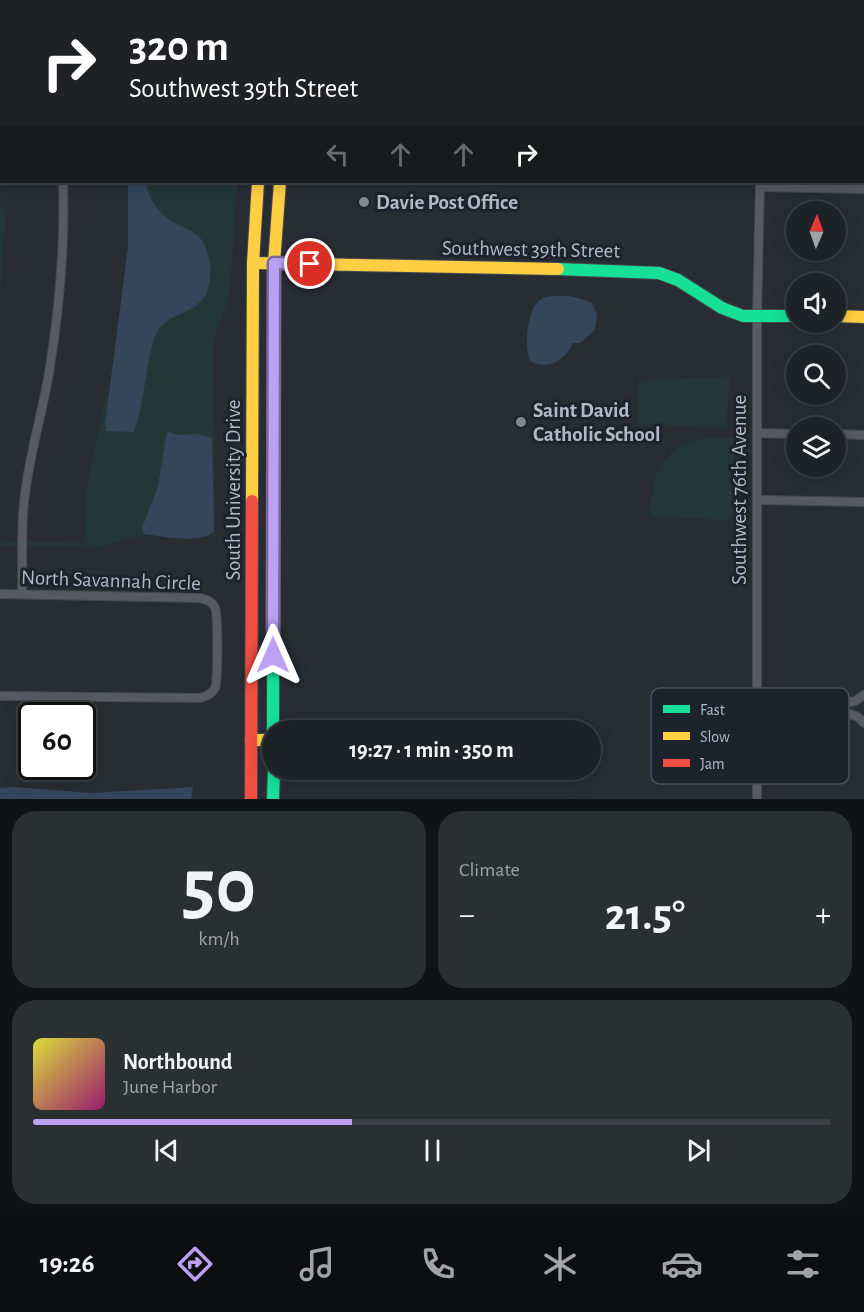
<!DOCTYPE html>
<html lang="en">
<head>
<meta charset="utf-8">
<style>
  :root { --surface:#1d2226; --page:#2a2f32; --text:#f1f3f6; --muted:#a0a4a7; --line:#3b3f43; --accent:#bca0f2 }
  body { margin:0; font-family:"Alegreya Sans",sans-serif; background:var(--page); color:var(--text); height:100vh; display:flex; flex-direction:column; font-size:22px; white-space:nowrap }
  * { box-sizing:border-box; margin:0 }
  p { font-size:20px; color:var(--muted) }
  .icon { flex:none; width:33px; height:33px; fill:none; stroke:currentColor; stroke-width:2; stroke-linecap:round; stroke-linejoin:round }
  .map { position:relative; height:799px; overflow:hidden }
  .details { display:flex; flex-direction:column; gap:12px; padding:12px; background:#101315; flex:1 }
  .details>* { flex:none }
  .top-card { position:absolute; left:0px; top:0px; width:864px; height:183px; box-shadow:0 3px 15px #0003,0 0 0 2px var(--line); background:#202124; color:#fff; overflow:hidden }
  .needle { width:39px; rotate:2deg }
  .fabs { position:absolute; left:786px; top:201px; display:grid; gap:12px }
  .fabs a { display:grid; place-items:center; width:60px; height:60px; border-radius:50%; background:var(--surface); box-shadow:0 3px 15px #0003,0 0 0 2px var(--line); font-size:30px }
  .speed { position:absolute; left:18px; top:702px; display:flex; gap:12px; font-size:30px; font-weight:700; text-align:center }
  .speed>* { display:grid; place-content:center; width:78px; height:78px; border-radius:50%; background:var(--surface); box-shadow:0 3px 15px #0003,0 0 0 2px var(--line); line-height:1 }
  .speed .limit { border:3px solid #111; border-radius:9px; background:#fff; color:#111 }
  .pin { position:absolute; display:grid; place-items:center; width:51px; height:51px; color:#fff; margin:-26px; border:3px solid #fff; border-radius:50%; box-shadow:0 2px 6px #0007 }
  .me { position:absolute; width:66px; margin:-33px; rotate:0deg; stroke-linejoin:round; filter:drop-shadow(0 0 4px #0008) }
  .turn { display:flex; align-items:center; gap:21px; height:126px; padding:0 30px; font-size:27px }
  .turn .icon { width:78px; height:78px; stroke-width:2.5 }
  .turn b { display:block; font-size:42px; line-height:51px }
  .lanes { display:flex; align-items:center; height:57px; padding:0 30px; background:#0003; justify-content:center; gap:30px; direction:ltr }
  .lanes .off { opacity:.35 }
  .big { font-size:45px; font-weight:700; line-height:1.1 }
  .details .tile { flex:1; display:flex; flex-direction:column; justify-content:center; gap:9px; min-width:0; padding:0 21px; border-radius:24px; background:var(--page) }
  .details .dial { align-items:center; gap:0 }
  .dial b { font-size:78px; line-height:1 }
  .song { display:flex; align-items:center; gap:18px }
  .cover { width:72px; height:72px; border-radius:9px; background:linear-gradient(135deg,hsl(60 70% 55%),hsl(320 70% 35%)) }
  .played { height:6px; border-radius:3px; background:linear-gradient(90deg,var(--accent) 40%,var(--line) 40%) }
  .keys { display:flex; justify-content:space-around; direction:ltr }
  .heat { display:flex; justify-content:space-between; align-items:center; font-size:33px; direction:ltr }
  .details .tiles { flex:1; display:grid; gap:12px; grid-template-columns:1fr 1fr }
  .tile:last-child { grid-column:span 2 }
  .trip { position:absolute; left:262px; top:720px; width:339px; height:60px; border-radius:30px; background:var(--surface); box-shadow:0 3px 15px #0003,0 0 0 2px var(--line); font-weight:700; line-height:60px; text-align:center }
  .dock { display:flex; height:96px; justify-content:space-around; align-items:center; background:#0c0e0f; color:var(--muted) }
  .dock .icon { width:42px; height:42px }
  .dock .active { color:var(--accent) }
  .dock b { font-size:27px; color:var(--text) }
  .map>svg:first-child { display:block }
  .green { fill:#243738 }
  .water { fill:#35465b }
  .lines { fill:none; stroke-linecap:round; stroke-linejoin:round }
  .street-casing { stroke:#44494e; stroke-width:10 }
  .fast-casing { stroke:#44494e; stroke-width:14 }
  .slow-casing { stroke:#44494e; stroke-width:14 }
  .jam-casing { stroke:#44494e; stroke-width:14 }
  .street { stroke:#575b61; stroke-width:8 }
  .fast { stroke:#16e098; stroke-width:12 }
  .slow { stroke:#ffcf43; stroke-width:12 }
  .jam { stroke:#f24e42; stroke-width:12 }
  .route-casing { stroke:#7a689d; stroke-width:15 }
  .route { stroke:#bca0f2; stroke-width:10 }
  .poi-dot { fill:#808892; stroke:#1b232d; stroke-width:2 }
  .labels { text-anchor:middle; stroke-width:6; stroke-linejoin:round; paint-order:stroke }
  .poi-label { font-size:21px; font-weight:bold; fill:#b0b9c5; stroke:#1b232d; text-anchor:start }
  .street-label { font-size:21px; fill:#b0b9c5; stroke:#1b232d }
  .key { fill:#1b232d; stroke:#48505b; stroke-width:1.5 }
  .key-label { font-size:16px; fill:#b0b9c5 }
</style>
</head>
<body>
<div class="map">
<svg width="864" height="799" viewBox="0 0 864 799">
  <rect width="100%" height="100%" fill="#272d33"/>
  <g class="green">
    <path d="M128,182H238L229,297L213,343L215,537L142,535L97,547L0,546V541L84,543L87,485L106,396H109L128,248Z"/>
    <path d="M0,208L6,210L0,291Z"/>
    <path d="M730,377L726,428L637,424L639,380Z"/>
    <path d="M709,437L734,439L733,514L727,520L651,516C650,472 663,446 709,437Z"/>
  </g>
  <g class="water">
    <path d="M128,182H146C148,199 160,216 177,224C184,228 194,231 200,238C213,254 215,287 200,302C182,319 162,313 153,342C145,372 144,403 134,432L107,431L105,424L128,248Z"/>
    <path d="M557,296H570L591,302L597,315L595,330L580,343H573C565,360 549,371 530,361C524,346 526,307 543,298C547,296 553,296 557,296Z"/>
    <path d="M167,431L177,435L198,434L212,438L214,531C201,545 162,536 144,534L142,528L158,486Z"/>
    <path d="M15,787L92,793L193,787L191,799H0V788Z"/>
  </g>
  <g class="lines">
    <g class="street-casing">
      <g id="street">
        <path d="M14,0L15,2"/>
        <path d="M760,2V0"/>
        <path d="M862,22H864"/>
        <path d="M760,187L864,189"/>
        <path d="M757,433L796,434"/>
        <path d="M836,434L864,435"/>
        <path d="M757,500L864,502"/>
        <path d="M0,594L200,598C207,600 212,601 215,608C218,614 218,681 215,688C212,694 207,696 200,698L0,696"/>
        <path d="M22,594C23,561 20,527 25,494C30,453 42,414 49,373C59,312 65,243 63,182"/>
        <path d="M757,701L844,703L855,701L864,695"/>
        <path d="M757,713L850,714L858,717L864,723"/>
        <path d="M757,799V316L760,182"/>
      </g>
    </g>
    <g class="fast-casing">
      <g id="fast">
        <path d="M284,0V2"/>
        <path d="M299,2L300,0"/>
        <path d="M558,269L659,273L678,280L722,308L743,316H796"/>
        <path d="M273,730L274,320"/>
        <path d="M273,799L274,770"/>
      </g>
    </g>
    <g class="slow-casing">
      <g id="slow">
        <path d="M253,263L558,269"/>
        <path d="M836,316L864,317"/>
        <path d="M274,320V263L280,182"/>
        <path d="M252,501L253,263L258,182"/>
        <path d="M251,740H273"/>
      </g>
    </g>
    <g class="jam-casing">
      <path id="jam" d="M251,799L252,501"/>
    </g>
    <use href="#street" class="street"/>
    <use href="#fast" class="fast"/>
    <use href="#slow" class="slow"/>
    <use href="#jam" class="jam"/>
  </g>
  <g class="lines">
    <g class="route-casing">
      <path id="route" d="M273,655L274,263L310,264"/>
    </g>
    <use href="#route" class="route"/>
  </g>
  <g class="poi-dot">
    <circle cx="364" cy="202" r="6"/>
    <circle cx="521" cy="422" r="6"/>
  </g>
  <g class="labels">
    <g class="poi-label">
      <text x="376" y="209">Davie Post Office</text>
      <text x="533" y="417">Saint David<tspan x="533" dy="24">Catholic School</tspan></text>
    </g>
    <g class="street-label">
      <text transform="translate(531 249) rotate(1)" y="7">Southwest 39th Street</text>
      <text transform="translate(233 490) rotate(-90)" y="7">South University Drive</text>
      <text transform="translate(739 490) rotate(-90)" y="7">Southwest 76th Avenue</text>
      <text transform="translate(111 580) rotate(2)" y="7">North Savannah Circle</text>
    </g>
  </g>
  <rect x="651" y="688" width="198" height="96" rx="9" class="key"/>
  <rect x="663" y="705" width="27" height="8" fill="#16e098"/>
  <rect x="663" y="732" width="27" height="8" fill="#ffcf43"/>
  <rect x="663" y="759" width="27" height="8" fill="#f24e42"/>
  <g class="key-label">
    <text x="700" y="715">Fast</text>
    <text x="700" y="742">Slow</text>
    <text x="700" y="769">Jam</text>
  </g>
</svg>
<div class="fabs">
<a><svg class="needle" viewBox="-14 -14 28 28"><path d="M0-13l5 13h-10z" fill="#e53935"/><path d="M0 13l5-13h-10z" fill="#a0a4a7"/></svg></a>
<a><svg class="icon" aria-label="sound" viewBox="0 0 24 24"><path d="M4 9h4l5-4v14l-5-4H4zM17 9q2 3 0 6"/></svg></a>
<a><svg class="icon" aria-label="search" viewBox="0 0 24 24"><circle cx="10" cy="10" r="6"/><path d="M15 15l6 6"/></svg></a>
<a><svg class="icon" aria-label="layers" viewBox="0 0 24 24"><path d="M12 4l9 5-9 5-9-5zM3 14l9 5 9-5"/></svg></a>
</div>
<div class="speed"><div class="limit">60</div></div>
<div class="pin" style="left:310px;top:264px;background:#d93025"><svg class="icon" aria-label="arrive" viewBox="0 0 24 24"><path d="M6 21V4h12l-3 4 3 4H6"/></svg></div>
<svg class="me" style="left:273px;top:655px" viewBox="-20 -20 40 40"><path d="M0-17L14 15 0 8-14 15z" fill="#bca0f2" stroke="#fff" stroke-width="4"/></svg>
<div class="trip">19:27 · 1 min · 350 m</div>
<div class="top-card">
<div class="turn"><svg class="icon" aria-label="right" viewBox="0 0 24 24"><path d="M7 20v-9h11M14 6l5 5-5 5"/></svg><div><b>320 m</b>Southwest 39th Street</div></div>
<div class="lanes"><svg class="icon off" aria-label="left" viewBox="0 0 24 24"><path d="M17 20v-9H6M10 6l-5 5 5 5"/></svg><svg class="icon off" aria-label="ahead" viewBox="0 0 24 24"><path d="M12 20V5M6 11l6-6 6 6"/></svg><svg class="icon off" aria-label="ahead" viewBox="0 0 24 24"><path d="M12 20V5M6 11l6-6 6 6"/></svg><svg class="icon" aria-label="right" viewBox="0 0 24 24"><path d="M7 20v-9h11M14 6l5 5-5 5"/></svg></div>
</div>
</div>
<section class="details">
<div class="tiles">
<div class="tile dial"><b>50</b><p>km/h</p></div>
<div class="tile"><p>Climate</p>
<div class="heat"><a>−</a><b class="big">21.5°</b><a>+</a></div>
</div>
<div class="tile">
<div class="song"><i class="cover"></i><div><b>Northbound</b><p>June Harbor</p></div></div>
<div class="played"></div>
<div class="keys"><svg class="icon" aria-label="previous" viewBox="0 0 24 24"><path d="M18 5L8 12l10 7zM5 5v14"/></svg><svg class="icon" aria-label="pause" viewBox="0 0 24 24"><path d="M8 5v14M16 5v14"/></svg><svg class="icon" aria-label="next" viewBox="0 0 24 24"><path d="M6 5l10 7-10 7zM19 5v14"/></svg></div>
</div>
</div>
</section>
<nav class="dock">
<b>19:26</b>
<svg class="icon active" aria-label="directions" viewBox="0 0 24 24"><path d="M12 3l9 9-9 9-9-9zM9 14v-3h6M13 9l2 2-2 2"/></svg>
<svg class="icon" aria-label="music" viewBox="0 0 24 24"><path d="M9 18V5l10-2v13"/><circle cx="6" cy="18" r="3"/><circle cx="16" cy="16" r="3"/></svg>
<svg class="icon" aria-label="phone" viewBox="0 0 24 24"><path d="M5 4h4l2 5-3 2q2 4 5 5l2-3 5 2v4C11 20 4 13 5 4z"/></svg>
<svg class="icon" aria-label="climate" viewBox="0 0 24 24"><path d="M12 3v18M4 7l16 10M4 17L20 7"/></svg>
<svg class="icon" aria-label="car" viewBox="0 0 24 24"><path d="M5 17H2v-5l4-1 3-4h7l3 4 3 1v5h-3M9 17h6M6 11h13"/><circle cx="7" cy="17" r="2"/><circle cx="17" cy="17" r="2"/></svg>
<svg class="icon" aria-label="filters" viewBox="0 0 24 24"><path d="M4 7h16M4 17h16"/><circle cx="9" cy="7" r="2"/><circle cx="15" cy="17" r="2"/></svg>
</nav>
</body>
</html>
